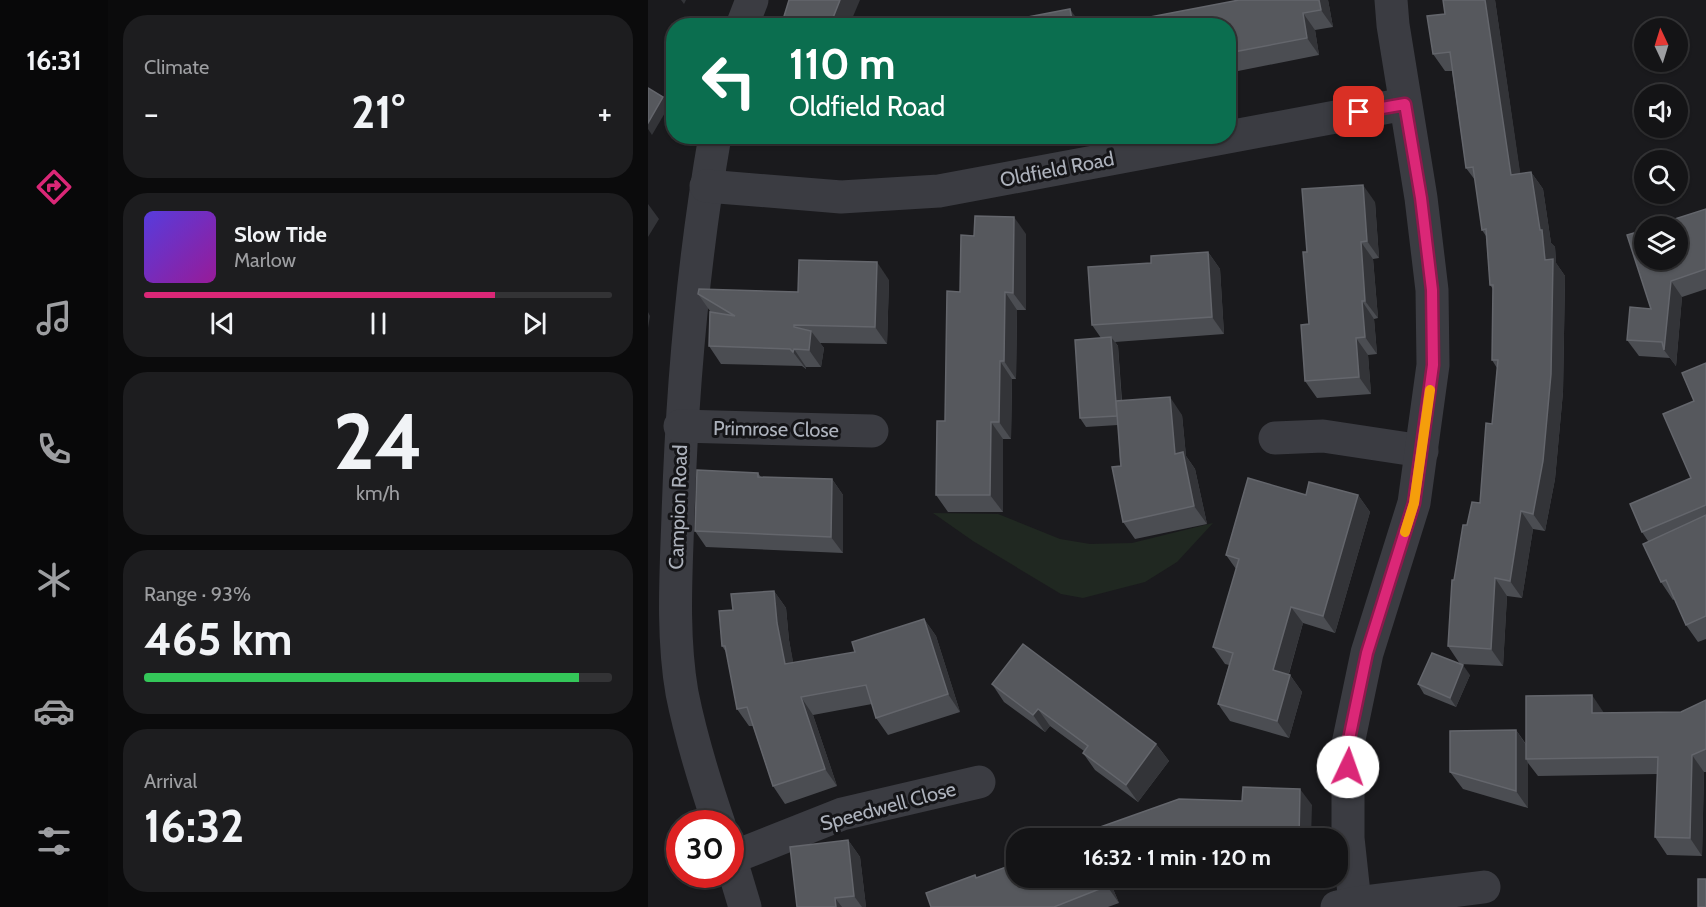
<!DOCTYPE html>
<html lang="en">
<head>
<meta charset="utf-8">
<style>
  :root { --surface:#141416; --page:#1d1d1f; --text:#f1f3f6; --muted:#9d9ea1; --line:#333335; --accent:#db2777 }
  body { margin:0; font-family:Cabin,sans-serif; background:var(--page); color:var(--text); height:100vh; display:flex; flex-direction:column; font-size:22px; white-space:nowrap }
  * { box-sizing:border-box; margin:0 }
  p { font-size:20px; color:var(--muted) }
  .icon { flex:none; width:33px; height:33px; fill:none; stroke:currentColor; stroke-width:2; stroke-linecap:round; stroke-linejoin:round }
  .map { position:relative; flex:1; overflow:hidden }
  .panel { display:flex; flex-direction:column; gap:15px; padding:15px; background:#0b0b0c; width:540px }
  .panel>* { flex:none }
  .top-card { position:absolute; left:18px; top:18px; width:570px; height:126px; border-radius:24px; box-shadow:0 2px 4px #0004,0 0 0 2px var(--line); background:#0b6e4f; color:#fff; overflow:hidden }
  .needle { width:39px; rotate:356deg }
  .fabs { position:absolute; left:986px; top:18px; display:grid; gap:12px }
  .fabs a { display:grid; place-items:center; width:54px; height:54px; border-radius:50%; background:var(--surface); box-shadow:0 2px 4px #0004,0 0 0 2px var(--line); font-size:30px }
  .speed { position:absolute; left:18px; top:810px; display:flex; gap:12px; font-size:30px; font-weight:700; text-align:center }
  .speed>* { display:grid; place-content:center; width:78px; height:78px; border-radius:50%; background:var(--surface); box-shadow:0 2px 4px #0004,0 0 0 2px var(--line); line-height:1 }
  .speed .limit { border:9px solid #d22; background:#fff; color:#111 }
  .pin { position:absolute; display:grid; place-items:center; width:51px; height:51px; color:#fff; margin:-26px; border-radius:12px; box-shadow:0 3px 9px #0006 }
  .me { position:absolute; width:66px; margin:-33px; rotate:3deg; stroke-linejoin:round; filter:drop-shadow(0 0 4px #0008) }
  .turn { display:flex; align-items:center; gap:21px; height:126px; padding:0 24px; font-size:27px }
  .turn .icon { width:78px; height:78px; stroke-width:2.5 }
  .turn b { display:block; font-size:42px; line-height:51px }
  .big { font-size:45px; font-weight:700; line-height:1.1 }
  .panel .card { flex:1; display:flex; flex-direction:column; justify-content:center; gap:9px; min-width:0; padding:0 21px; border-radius:24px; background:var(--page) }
  .panel .dial { align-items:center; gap:0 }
  .dial b { font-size:78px; line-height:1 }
  .song { display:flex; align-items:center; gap:18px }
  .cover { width:72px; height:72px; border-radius:9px; background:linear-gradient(135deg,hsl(250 70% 55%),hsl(300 70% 35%)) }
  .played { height:6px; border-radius:3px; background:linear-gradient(90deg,var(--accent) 75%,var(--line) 75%) }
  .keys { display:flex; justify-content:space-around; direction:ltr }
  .heat { display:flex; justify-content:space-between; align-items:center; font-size:33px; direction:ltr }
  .charge { height:9px; border-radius:4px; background:linear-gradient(90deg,#34c759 93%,var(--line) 0) }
  .trip { position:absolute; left:358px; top:828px; width:342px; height:60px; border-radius:24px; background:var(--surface); box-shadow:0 2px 4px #0004,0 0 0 2px var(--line); font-weight:700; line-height:60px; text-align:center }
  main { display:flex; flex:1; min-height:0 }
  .dock { display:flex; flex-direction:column; width:108px; justify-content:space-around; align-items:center; background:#080809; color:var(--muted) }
  .dock .icon { width:42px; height:42px }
  .dock .current { color:var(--accent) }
  .dock b { font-size:27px; color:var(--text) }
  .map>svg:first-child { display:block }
  .green { fill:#202821 }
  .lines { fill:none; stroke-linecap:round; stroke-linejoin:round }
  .minor { stroke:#3b3c42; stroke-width:33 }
  .wall { fill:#4b4d52 }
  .shaded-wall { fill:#333438 }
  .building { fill:#56585d; stroke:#64666c; stroke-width:1.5 }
  .route-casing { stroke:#8e194d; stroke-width:15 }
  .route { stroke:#db2777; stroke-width:10 }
  .slow { stroke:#f59e0b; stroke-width:10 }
  .labels { text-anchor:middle; stroke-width:6; stroke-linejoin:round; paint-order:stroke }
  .street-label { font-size:20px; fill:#adb2bc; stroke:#151518 }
</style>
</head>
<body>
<main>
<nav class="dock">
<b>16:31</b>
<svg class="icon current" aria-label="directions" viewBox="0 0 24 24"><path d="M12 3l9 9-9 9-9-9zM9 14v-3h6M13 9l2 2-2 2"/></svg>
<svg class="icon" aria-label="music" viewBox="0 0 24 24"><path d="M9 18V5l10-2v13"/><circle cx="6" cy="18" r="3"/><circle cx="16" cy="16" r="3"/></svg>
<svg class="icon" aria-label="phone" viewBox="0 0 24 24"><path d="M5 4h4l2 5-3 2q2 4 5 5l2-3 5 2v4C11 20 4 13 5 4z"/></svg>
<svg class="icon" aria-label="climate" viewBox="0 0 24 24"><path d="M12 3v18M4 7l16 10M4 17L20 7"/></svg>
<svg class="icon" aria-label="car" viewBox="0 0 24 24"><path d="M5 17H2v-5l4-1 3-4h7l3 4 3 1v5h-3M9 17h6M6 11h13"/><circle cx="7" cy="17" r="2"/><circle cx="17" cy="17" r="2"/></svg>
<svg class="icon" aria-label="filters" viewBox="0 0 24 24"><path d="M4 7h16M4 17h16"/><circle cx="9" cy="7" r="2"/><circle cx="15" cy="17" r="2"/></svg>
</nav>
<section class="panel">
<div class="card"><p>Climate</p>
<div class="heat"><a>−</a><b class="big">21°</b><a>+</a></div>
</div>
<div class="card">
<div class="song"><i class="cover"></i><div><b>Slow Tide</b><p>Marlow</p></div></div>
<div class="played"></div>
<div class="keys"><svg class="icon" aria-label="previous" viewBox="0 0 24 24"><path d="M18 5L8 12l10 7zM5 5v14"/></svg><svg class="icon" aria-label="pause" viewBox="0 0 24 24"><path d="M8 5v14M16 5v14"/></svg><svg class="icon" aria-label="next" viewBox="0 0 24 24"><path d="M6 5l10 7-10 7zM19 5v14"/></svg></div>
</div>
<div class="card dial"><b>24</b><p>km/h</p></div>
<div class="card"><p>Range · 93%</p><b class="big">465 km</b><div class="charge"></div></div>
<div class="card"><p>Arrival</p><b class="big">16:32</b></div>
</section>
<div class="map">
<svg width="1058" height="907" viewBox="0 0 1058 907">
  <rect width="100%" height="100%" fill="#1a1a1d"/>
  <path class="green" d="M285,513L350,514L412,539L442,544L484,543L565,523L529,562L497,582L435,598L413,594L325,541Z"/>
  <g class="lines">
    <g class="minor">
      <path d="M94,26L104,0"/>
      <path d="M67,136C45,262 34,389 30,516C28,574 24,635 34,693C43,738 56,780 71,824"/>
      <path d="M58,186L193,197L291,191L757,104"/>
      <path d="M32,426L224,431"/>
      <path d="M627,438L675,436L774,451"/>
      <path d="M82,857L97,907"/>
      <path d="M83,858L194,814L331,782"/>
      <path d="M707,903L700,838V744L719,653L766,503L785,365L784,290L773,198L745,25L743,0"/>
      <path d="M689,907L707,903L836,887"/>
    </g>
  </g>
  <g class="wall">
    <path d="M591,0H680L685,27L667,30L671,55L580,73V26Z"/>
    <path d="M795,0H847L872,174L883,172L895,189L903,243L907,247L908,263L917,276L915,392L907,479L897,531L885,529L874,598L859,596L855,666L812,664L800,646L806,580L819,525L832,503L844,424L849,368L844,360L845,289L842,285L838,236L834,230L827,180L818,168L804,71H797L785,54L797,14Z"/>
    <path d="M727,202L731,258L725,259L730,318L726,319L729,354L720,355L723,394L669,398L657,381L661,324L659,252Z"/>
    <path d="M1058,209V289L1034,297L1028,366L1022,358L991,356L979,340L1003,309Z"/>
    <path d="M378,234V310H369L368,379H364L363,439H355V512H300L288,495L312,292L326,236Z"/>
    <path d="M560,252L572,269L576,334L467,342L470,346L474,401L534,415L538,456L547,469L559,524L487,539L475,522L470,425L438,427L432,418L453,338L444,325L503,263Z"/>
    <path d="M241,280L239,344L172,343L176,348L173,367H158V369L154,366L73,364L61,346L62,311L50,294L150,292Z"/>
    <path d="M1058,363V639L1050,642L1038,625L1027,599L1025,600L1013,582L1000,541L994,532L1043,478L1046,401Z"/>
    <path d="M110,473L113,477L184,479L195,495V553L58,547L47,531Z"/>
    <path d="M658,495H710L722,512L687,633L655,623L641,674L642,675L654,692L641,738L582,721L570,704L581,665L577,664L565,647L588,569L578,555Z"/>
    <path d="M126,591L138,608L141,640L145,663L207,652L276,619L288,636L312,712L240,735L228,718L224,704L165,715L189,786L137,804L125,786L105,726H101L89,709L78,652L74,646L85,610Z"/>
    <path d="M822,675L808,707L776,694L770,684Z"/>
    <path d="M344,684L508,744L521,761L490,802L447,770L435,753L436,751L402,726L397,732L356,702Z"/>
    <path d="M1058,700V772H1056L1054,856L1019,855L1007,837L1009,774L890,776L880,763V808L815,789L802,772L868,730L878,744L956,713L1033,712Z"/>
    <path d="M200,840L212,857L218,907H149Z"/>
    <path d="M327,875L329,878H479L463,884L471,903L460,907H283Z"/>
  </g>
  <g class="shaded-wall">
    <path d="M33,0H38L36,4Z"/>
    <path d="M192,0H212L201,26H184L183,23Z"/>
    <path d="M671,0H680L685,27L673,10Z"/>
    <path d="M837,0H847L875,192L863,175Z"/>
    <path d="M422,9L434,26H425Z"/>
    <path d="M655,13L667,30L671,55L659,38Z"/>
    <path d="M15,97L21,106L4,135L0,129V123Z"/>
    <path d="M883,172L895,189L903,243L907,247L908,263L917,276L915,392L907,479L897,531L885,514L897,260Z"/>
    <path d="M715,185L727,202L731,258L719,241Z"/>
    <path d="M0,204L11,219L0,237Z"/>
    <path d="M366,217L378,234V310L365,293Z"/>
    <path d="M713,242L725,259L730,318L717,301Z"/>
    <path d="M560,252L572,269L576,334L564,317Z"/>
    <path d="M229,262L241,280L239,344L227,327Z"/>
    <path d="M1023,281L1034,297L1028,366L1016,350Z"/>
    <path d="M357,292L369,310L368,379L356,361Z"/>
    <path d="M714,301L726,319L729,354L717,337Z"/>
    <path d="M0,312L2,316L0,328Z"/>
    <path d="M163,331L176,348L173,367L161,350Z"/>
    <path d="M463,337L470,346L475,425L469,416Z"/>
    <path d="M708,338L720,355L723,394L711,377Z"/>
    <path d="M146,349L158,367V369L145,352Z"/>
    <path d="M352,361L364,379L363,439L351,422Z"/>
    <path d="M522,397L534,415L538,456L547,469L559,524L546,506L527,454Z"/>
    <path d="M343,422L355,439V512L342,495Z"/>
    <path d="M184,479L195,495V553L183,537Z"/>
    <path d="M710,495L722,512L687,633L675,616Z"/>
    <path d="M873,511L885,529L874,598L862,581Z"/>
    <path d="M847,578L859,596L855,666L843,649Z"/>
    <path d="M126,591L138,608L141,640L149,682L137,664L129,623Z"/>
    <path d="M643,607L655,623L637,687L625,670Z"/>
    <path d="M276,619L288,636L312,712L300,694Z"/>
    <path d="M815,665L822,675L808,707L802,698Z"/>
    <path d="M642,675L654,692L641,738L629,721Z"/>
    <path d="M944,695L956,713H944Z"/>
    <path d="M153,697L165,715L189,786L177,769Z"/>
    <path d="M390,709L402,726L397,732L385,715Z"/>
    <path d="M868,730L880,748L878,759L880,763V808L868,791Z"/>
    <path d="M508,744L521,761L490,802L478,785Z"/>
    <path d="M1044,755L1056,772L1054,856L1042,838Z"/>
    <path d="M652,789L664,805L663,838H651Z"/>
    <path d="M200,840L212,857L218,907H214L206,896Z"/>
    <path d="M456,878H459L463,884L471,903L459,886Z"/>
    <path d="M187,898L194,907H188Z"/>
  </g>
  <g class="building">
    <path d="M141,0H192L183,23L188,26H133Z"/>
    <path d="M591,0H671L673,10L655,13L659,38L580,53V26H455Z"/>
    <path d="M795,0H837L863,175L883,172L892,230H894L897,260L905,259L903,374L895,461L885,514L873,511L862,581L847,578L843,649L800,646L804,580H806L815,525H819L824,502L832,503L838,423L844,424L850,360H844L845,285H842L838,229L834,230L825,167L818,168L802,52L785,54L779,16L797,14Z"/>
    <path d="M422,9L425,26H333Z"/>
    <path d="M0,88L15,97L0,123Z"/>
    <path d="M715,185L719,241L713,242L717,301H714L717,337L708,338L711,377L657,381L653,325L661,324L655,252H659L654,189Z"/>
    <path d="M1058,209V269L1023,281L1016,350L1014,342L979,340L982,307L1003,309L979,235L996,230V260H1029V226H1005Z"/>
    <path d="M327,216L366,217L365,293L357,292L356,361H352L351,422H343L342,495H288L289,421H297L299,291L312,292L313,235L326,236Z"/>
    <path d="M560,252L564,317L444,325L440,267L503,263V256Z"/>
    <path d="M151,260L229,262L227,327L146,325V327L163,331L161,350L146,349L145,352L142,349L61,346L62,312L87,316L50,294L51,289L150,292Z"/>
    <path d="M463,337L469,416L432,418L427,340Z"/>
    <path d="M1058,363V505L994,532L982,504L1043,478L1015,414L1046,401L1034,373Z"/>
    <path d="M522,397L527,454L535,452L546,506L475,522L464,467L473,466L468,401Z"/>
    <path d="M49,470L110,473V477L184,479L183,537L47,531Z"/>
    <path d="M600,478L658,495L661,482L710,495L675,616L643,607L625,670L642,675L629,721L570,704L585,653L565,647L591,559L578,555Z"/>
    <path d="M1058,515V616L1038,625L1018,580L1013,582L995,544Z"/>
    <path d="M126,591L129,623L137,664L207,652L204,642L276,619L300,694L228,718L218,685L153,697L177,769L125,786L99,707L89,709L77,646H74L71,611L85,610L83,594Z"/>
    <path d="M375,644L508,744L478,785L435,753L440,746L390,709L385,715L344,684Z"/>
    <path d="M784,653L815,665L802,698L770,684Z"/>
    <path d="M944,695V713L1033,712L1058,700V749L1044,755L1042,838L1007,837L1010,757L878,759V696Z"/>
    <path d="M868,730V791L802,772V731Z"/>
    <path d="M595,787L652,789L651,838H435L446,834L444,830L531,799L594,801Z"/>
    <path d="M200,840L206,896L187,898L188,907H149L142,847Z"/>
    <path d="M369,863V878H456L459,886L406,907H283L278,893L327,875L328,878Z"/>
    <rect x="1050" y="879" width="8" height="28"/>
  </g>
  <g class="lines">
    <g class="route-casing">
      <path id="route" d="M700,767V744L719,653L766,503L785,365L784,290L773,198L757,104L711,112"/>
    </g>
    <use href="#route" class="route"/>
    <path class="slow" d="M757,532L766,503L782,390"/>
  </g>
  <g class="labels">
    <g class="street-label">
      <text transform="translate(409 169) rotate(-11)" y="7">Oldfield Road</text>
      <text transform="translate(128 429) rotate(1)" y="7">Primrose Close</text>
      <text transform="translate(30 507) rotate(-88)" y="7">Campion Road</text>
      <text transform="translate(240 806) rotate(-15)" y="7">Speedwell Close</text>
    </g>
  </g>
</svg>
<div class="fabs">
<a><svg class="needle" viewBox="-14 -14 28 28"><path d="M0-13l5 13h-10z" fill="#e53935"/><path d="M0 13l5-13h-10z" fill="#9d9ea1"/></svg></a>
<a><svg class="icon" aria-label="sound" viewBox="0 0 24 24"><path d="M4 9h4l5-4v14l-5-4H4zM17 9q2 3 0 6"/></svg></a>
<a><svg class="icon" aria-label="search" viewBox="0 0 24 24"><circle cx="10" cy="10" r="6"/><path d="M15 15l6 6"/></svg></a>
<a><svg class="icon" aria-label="layers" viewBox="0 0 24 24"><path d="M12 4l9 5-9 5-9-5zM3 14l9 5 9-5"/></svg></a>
</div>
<div class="speed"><div class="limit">30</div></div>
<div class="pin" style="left:711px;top:112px;background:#d93025"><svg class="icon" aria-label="arrive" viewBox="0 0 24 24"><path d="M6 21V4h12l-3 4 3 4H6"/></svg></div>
<svg class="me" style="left:700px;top:767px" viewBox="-20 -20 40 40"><circle r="19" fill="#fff"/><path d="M0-13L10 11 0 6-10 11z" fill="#db2777"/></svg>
<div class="trip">16:32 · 1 min · 120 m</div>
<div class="top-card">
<div class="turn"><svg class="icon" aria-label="left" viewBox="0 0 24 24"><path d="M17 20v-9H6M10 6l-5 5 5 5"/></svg><div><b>110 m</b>Oldfield Road</div></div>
</div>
</div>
</main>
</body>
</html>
